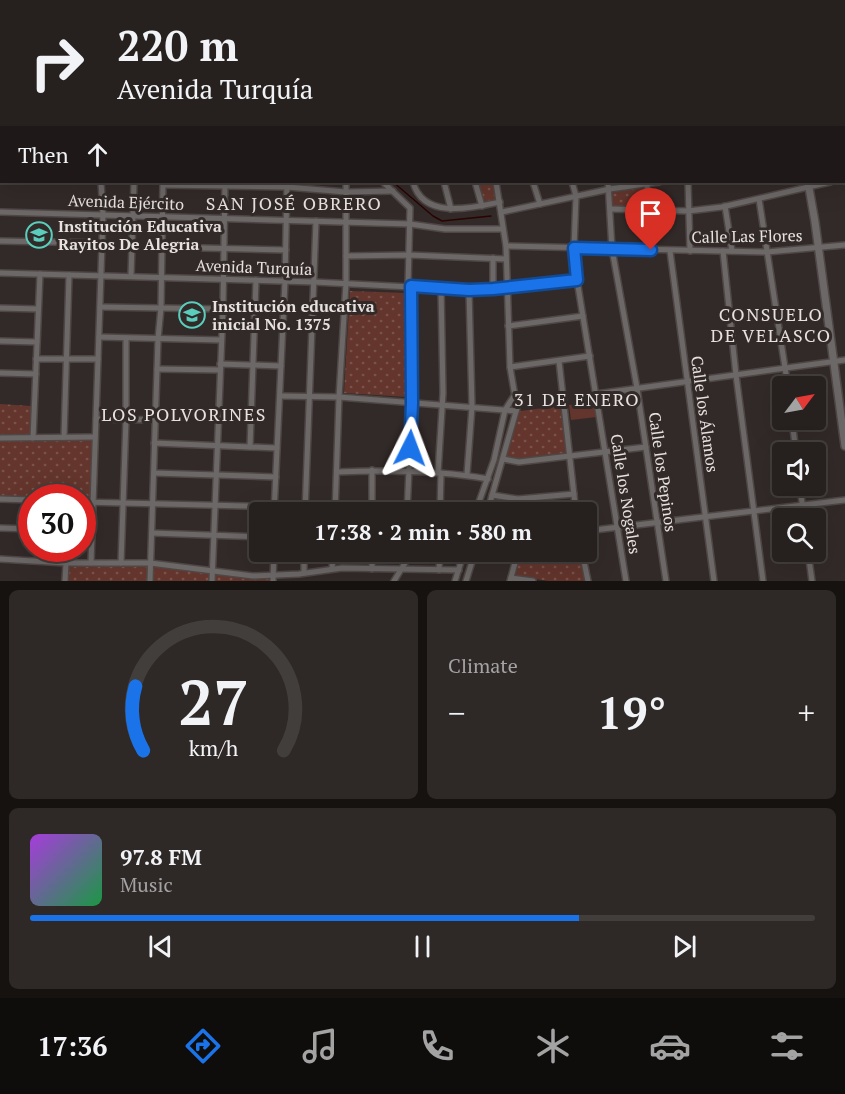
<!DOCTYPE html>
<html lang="en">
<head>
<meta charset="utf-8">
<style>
  :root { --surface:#26201e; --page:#2e2827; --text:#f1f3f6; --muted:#a4a3a4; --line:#423e3c; --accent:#1a73e8 }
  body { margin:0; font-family:"PT Serif",serif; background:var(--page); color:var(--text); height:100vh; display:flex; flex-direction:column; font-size:22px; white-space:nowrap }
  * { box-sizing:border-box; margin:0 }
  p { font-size:20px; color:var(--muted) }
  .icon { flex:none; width:33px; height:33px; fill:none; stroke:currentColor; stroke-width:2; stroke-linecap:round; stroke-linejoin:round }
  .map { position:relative; height:581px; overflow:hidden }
  .drawer { display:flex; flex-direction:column; gap:9px; padding:9px; background:#151210; flex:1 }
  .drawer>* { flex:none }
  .banner { position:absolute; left:0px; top:0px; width:846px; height:183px; box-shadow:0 6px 24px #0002,0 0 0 2px var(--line); background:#26201e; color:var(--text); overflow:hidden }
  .needle { width:39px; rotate:58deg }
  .controls { position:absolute; left:772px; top:376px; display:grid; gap:12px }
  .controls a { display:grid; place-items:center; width:54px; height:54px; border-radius:6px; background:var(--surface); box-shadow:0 6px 24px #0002,0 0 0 2px var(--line); font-size:30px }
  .speed { position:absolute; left:18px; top:484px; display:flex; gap:12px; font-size:30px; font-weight:700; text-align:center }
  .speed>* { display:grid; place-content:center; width:78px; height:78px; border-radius:50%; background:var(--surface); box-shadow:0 6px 24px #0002,0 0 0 2px var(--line); line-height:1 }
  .speed .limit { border:9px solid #d22; background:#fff; color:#111 }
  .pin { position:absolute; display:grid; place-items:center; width:51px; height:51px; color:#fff; margin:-62px -26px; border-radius:50% 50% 50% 0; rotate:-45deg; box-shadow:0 0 6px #0007 }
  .pin .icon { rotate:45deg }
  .me { position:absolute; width:66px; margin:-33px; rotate:3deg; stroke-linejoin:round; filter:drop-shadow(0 0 4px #0008) }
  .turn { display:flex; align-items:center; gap:21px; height:126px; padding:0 18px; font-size:27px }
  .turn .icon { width:78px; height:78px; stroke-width:2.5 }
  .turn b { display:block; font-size:42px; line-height:51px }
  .then { display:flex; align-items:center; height:57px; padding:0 18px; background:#0003; gap:12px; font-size:22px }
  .big { font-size:45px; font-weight:800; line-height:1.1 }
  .drawer .tile { flex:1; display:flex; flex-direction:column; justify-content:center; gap:9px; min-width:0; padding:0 21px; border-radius:9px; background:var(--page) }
  .drawer .dial { align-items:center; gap:0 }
  .dial svg { height:156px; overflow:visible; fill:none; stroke:var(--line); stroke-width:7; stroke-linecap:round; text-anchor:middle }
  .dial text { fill:var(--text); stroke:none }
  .song { display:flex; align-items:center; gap:18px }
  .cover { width:72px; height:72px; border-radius:9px; background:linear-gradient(135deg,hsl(280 70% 55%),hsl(140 70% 35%)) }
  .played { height:6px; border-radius:3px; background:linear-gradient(90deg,var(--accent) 70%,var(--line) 70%) }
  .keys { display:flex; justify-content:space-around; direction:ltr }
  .heat { display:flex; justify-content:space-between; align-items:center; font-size:33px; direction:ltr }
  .drawer .tiles { flex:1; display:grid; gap:9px; grid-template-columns:1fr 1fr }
  .tile:last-child { grid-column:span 2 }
  .trip { position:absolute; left:249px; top:502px; width:348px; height:60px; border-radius:6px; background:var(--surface); box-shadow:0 6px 24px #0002,0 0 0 2px var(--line); font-weight:800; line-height:60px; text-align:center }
  .menu { display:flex; height:96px; justify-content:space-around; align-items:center; background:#0f0d0c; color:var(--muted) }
  .menu .icon { width:42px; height:42px }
  .menu .active { color:var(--accent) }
  .menu b { font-size:27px; color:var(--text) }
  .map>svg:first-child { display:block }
  .grass { fill:#63352c }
  .park { fill:url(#park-dots) }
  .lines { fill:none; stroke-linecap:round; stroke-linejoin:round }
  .stream { stroke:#2b0300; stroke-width:1.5 }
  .minor-casing { stroke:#4f4745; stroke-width:8 }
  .tertiary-casing { stroke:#4f4745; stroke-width:10 }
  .minor { stroke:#6c6867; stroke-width:5 }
  .tertiary { stroke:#6c6867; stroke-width:7 }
  .route-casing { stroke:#114b97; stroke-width:15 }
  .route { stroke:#1a73e8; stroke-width:10 }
  .labels { text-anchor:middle; stroke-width:6; stroke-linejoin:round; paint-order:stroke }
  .street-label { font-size:16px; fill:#e7e1e0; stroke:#322a28 }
  .poi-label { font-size:16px; font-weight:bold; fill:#e7e1e0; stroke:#322a28; text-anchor:start }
  .neighbourhood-label { font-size:18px; letter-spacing:1.5px; fill:#e7e1e0; stroke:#322a28 }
</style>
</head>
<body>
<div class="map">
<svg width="845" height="581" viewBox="0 0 845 581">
  <defs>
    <pattern id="park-dots" width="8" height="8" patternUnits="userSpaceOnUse" patternTransform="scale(1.5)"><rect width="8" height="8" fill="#63352c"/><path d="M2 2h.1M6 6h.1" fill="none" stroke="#79524a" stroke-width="1.8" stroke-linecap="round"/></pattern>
  </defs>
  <rect width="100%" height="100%" fill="#322a28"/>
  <path class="grass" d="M595,402L597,417L571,420L569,405Z"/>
  <g class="park">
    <path d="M478,182H494L497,200L484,204Z"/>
    <path d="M646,185L647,207L612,208L611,190Z"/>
    <path d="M350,291L406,293L407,397L344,393Z"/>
    <path d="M0,404L31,406V435H0Z"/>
    <path d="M560,406L567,454L517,460L506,458L520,411Z"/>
    <path d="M0,439H93L91,499L0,496Z"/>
    <path d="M520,552H580L586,581H549L514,576Z"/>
    <path d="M148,565V581H68V566Z"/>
    <path d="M153,566L210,573V581H153Z"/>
    <path d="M214,572L255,578H271V581H215Z"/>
  </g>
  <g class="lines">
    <path class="stream" d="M393,182L433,216L442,221L491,216"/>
    <g class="minor-casing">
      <g id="minor">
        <path d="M105,0L106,2"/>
        <path d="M144,0L145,2"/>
        <path d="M183,0L184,2"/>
        <path d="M224,0V2"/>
        <path d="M302,0V2"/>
        <path d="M338,0V2"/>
        <path d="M374,0V2"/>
        <path d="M426,0L427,2"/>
        <path d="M462,0L463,2"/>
        <path d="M580,0V2"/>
        <path d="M658,0V2"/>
        <path d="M723,0V2"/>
        <path d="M62,2L68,0"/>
        <path d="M501,2L507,0"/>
        <path d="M668,2L674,0"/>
        <path d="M835,2L841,0"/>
        <path d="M844,39H845"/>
        <path d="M844,48L845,50"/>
        <path d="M844,77H845"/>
        <path d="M0,92L2,93"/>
        <path d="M0,121H2"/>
        <path d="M844,138H845"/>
        <path d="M0,149H2"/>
        <path d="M844,178H845"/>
        <path d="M0,179H2"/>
        <path d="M383,182L410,208L408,286"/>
        <path d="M413,182C423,220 472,208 500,202"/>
        <path d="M444,182L451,209"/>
        <path d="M475,182L482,206"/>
        <path d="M533,182L540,204"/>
        <path d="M572,182L576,196L574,248L577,280L626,581"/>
        <path d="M608,182L612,249L637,388L666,581"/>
        <path d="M647,182L648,209"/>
        <path d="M688,182L690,251"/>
        <path d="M163,185L287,187L346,192L393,191"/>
        <path d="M759,199L788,387"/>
        <path d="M725,206L732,251"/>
        <path d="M611,209L688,211L722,207L830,182"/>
        <path d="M0,212L410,224L445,229H503"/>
        <path d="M502,212L610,189L659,182"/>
        <path d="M0,241L102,243"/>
        <path d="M506,246L767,252L845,245"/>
        <path d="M161,247L286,250"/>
        <path d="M670,251L714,581"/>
        <path d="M723,251L736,375L763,581"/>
        <path d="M346,256L409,255L506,259"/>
        <path d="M0,273L314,282L469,290L507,288L577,280"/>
        <path d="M131,276L134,182"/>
        <path d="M493,289V258"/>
        <path d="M100,307L223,309"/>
        <path d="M0,308L38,309"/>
        <path d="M508,326L583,316"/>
        <path d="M99,337L221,340"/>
        <path d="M0,341L37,342"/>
        <path d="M36,359H98"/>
        <path d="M559,361L576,513"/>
        <path d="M220,364L281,366"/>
        <path d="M510,367L590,356"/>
        <path d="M157,369L220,370"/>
        <path d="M0,373L36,374"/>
        <path d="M596,394L845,360"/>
        <path d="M280,396L339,397L516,411"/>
        <path d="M96,419L155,420"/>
        <path d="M792,420L796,453"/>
        <path d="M64,437L69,275"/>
        <path d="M0,438L95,437"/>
        <path d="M33,438L40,274"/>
        <path d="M154,443L277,448"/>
        <path d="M250,447L256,280"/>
        <path d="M503,459L519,462L646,447"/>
        <path d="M372,470V513"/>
        <path d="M337,472C387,470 438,470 488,479"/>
        <path d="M154,473L276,477"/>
        <path d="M438,473L443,393L441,288"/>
        <path d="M467,474L472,407L469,290"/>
        <path d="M800,486L804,519"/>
        <path d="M492,495L518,499L574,494"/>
        <path d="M0,499L32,500"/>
        <path d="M82,502L335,508"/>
        <path d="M274,513L285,281L287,182"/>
        <path d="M305,513L316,221"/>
        <path d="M335,513L339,397L346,283V182"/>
        <path d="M407,513L412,403L411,286"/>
        <path d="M440,513L441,473"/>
        <path d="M475,513L494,460L505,410L514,396"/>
        <path d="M487,513L517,408L510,367L506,246L496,182"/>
        <path d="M0,528L32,529"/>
        <path d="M82,531H92"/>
        <path d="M586,531L845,500"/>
        <path d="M152,533L260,537"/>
        <path d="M372,552V569"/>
        <path d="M582,552L588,581"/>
        <path d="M808,552L812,581"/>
        <path d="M0,559L66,563H150L253,576L299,574L342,568L459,570"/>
        <path d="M91,563L103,214L101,182"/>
        <path d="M121,563L126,419V338"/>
        <path d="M332,569L333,552"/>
        <path d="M439,570L440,552"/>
        <path d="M304,573V552"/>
        <path d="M511,578L533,581"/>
        <path d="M65,581L66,563"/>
        <path d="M150,581L158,339L161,308L163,182"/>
        <path d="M212,581L223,309L225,182"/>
        <path d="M273,581L274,552"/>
        <path d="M394,581L405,563L406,552"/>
        <path d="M455,581L464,552"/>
        <path d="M466,581L475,552"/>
        <path d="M510,581L518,552"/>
      </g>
    </g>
    <g class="tertiary-casing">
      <g id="tertiary">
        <path d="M766,0V2"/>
        <path d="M808,182L815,222L845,446"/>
      </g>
    </g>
    <use href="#minor" class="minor"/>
    <use href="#tertiary" class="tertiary"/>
  </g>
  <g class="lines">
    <g class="route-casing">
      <path id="route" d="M410,448L412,403L411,286L469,290L493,289L577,280L574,248L651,250"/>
    </g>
    <use href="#route" class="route"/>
  </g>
  <defs>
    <g id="school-ring" transform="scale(1.35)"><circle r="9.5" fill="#322a28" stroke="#5acebc" stroke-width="1.5"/><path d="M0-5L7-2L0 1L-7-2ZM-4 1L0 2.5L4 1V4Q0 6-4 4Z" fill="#5acebc"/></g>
  </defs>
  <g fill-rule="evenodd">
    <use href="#school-ring" x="39" y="235"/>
    <use href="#school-ring" x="192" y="315"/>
  </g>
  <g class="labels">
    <g class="street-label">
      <text transform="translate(126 202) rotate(2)" y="6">Avenida Ejército</text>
      <text transform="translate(747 236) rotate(-1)" y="6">Calle Las Flores</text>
      <text transform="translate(254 267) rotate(2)" y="6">Avenida Turquía</text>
      <text transform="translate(705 414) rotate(82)" y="6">Calle los Álamos</text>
      <text transform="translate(663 472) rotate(82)" y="6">Calle los Pepinos</text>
      <text transform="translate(626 494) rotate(81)" y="6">Calle los Nogales</text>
    </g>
    <g class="poi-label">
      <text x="58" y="232">Institución Educativa<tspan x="58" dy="18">Rayitos De Alegria</tspan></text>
      <text x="212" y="312">Institución educativa<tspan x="212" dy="18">inicial No. 1375</tspan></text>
    </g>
    <g class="neighbourhood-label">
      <text x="294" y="210">SAN JOSÉ OBRERO</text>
      <text x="771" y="321">CONSUELO<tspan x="771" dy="21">DE VELASCO</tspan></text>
      <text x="577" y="406">31 DE ENERO</text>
      <text x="184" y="421">LOS POLVORINES</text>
    </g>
  </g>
</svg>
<div class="controls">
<a><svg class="needle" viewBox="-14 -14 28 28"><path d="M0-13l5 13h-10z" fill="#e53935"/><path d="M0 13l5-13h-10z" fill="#a4a3a4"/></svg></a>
<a><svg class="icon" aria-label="sound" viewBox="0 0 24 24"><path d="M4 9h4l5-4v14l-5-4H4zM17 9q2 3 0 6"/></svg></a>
<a><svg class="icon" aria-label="search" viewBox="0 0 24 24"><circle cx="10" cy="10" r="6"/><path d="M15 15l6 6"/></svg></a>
</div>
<div class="speed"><div class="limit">30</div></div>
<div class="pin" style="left:651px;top:250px;background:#d93025"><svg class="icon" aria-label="arrive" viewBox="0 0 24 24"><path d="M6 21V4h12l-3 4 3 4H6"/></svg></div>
<svg class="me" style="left:410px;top:448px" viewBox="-20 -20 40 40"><path d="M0-17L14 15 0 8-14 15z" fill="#1a73e8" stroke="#fff" stroke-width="4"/></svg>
<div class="trip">17:38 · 2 min · 580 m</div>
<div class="banner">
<div class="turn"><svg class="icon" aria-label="right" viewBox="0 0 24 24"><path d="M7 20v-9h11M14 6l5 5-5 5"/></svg><div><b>220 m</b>Avenida Turquía</div></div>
<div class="then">Then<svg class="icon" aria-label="ahead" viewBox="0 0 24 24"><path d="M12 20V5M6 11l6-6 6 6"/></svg></div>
</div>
</div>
<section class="drawer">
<div class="tiles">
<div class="tile dial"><svg viewBox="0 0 100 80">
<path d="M14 69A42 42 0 1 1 86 69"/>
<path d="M14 69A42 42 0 0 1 10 36" stroke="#1a73e8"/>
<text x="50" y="56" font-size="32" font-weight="700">27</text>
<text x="50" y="72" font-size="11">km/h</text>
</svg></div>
<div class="tile"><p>Climate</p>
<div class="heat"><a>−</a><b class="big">19°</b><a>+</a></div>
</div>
<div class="tile">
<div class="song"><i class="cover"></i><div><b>97.8 FM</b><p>Music</p></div></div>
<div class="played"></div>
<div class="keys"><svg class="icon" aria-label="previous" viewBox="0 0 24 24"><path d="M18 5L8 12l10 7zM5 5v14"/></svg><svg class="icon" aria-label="pause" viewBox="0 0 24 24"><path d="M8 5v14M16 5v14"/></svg><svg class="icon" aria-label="next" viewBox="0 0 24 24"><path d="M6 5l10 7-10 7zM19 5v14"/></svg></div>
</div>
</div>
</section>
<nav class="menu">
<b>17:36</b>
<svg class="icon active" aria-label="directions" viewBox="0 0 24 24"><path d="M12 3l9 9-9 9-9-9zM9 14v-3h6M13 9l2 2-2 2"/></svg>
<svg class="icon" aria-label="music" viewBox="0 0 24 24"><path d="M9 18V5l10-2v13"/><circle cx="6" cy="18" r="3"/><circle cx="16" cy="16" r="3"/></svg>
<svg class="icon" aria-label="phone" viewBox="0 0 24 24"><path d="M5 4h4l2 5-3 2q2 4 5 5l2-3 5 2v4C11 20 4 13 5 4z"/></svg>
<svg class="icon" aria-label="climate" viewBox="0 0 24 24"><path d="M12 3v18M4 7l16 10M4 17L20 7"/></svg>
<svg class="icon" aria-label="car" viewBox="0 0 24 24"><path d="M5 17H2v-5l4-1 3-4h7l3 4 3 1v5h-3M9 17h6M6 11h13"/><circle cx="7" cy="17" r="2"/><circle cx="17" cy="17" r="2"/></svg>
<svg class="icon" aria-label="filters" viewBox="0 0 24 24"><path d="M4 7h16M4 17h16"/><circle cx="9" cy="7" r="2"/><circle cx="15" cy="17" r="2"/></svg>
</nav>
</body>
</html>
